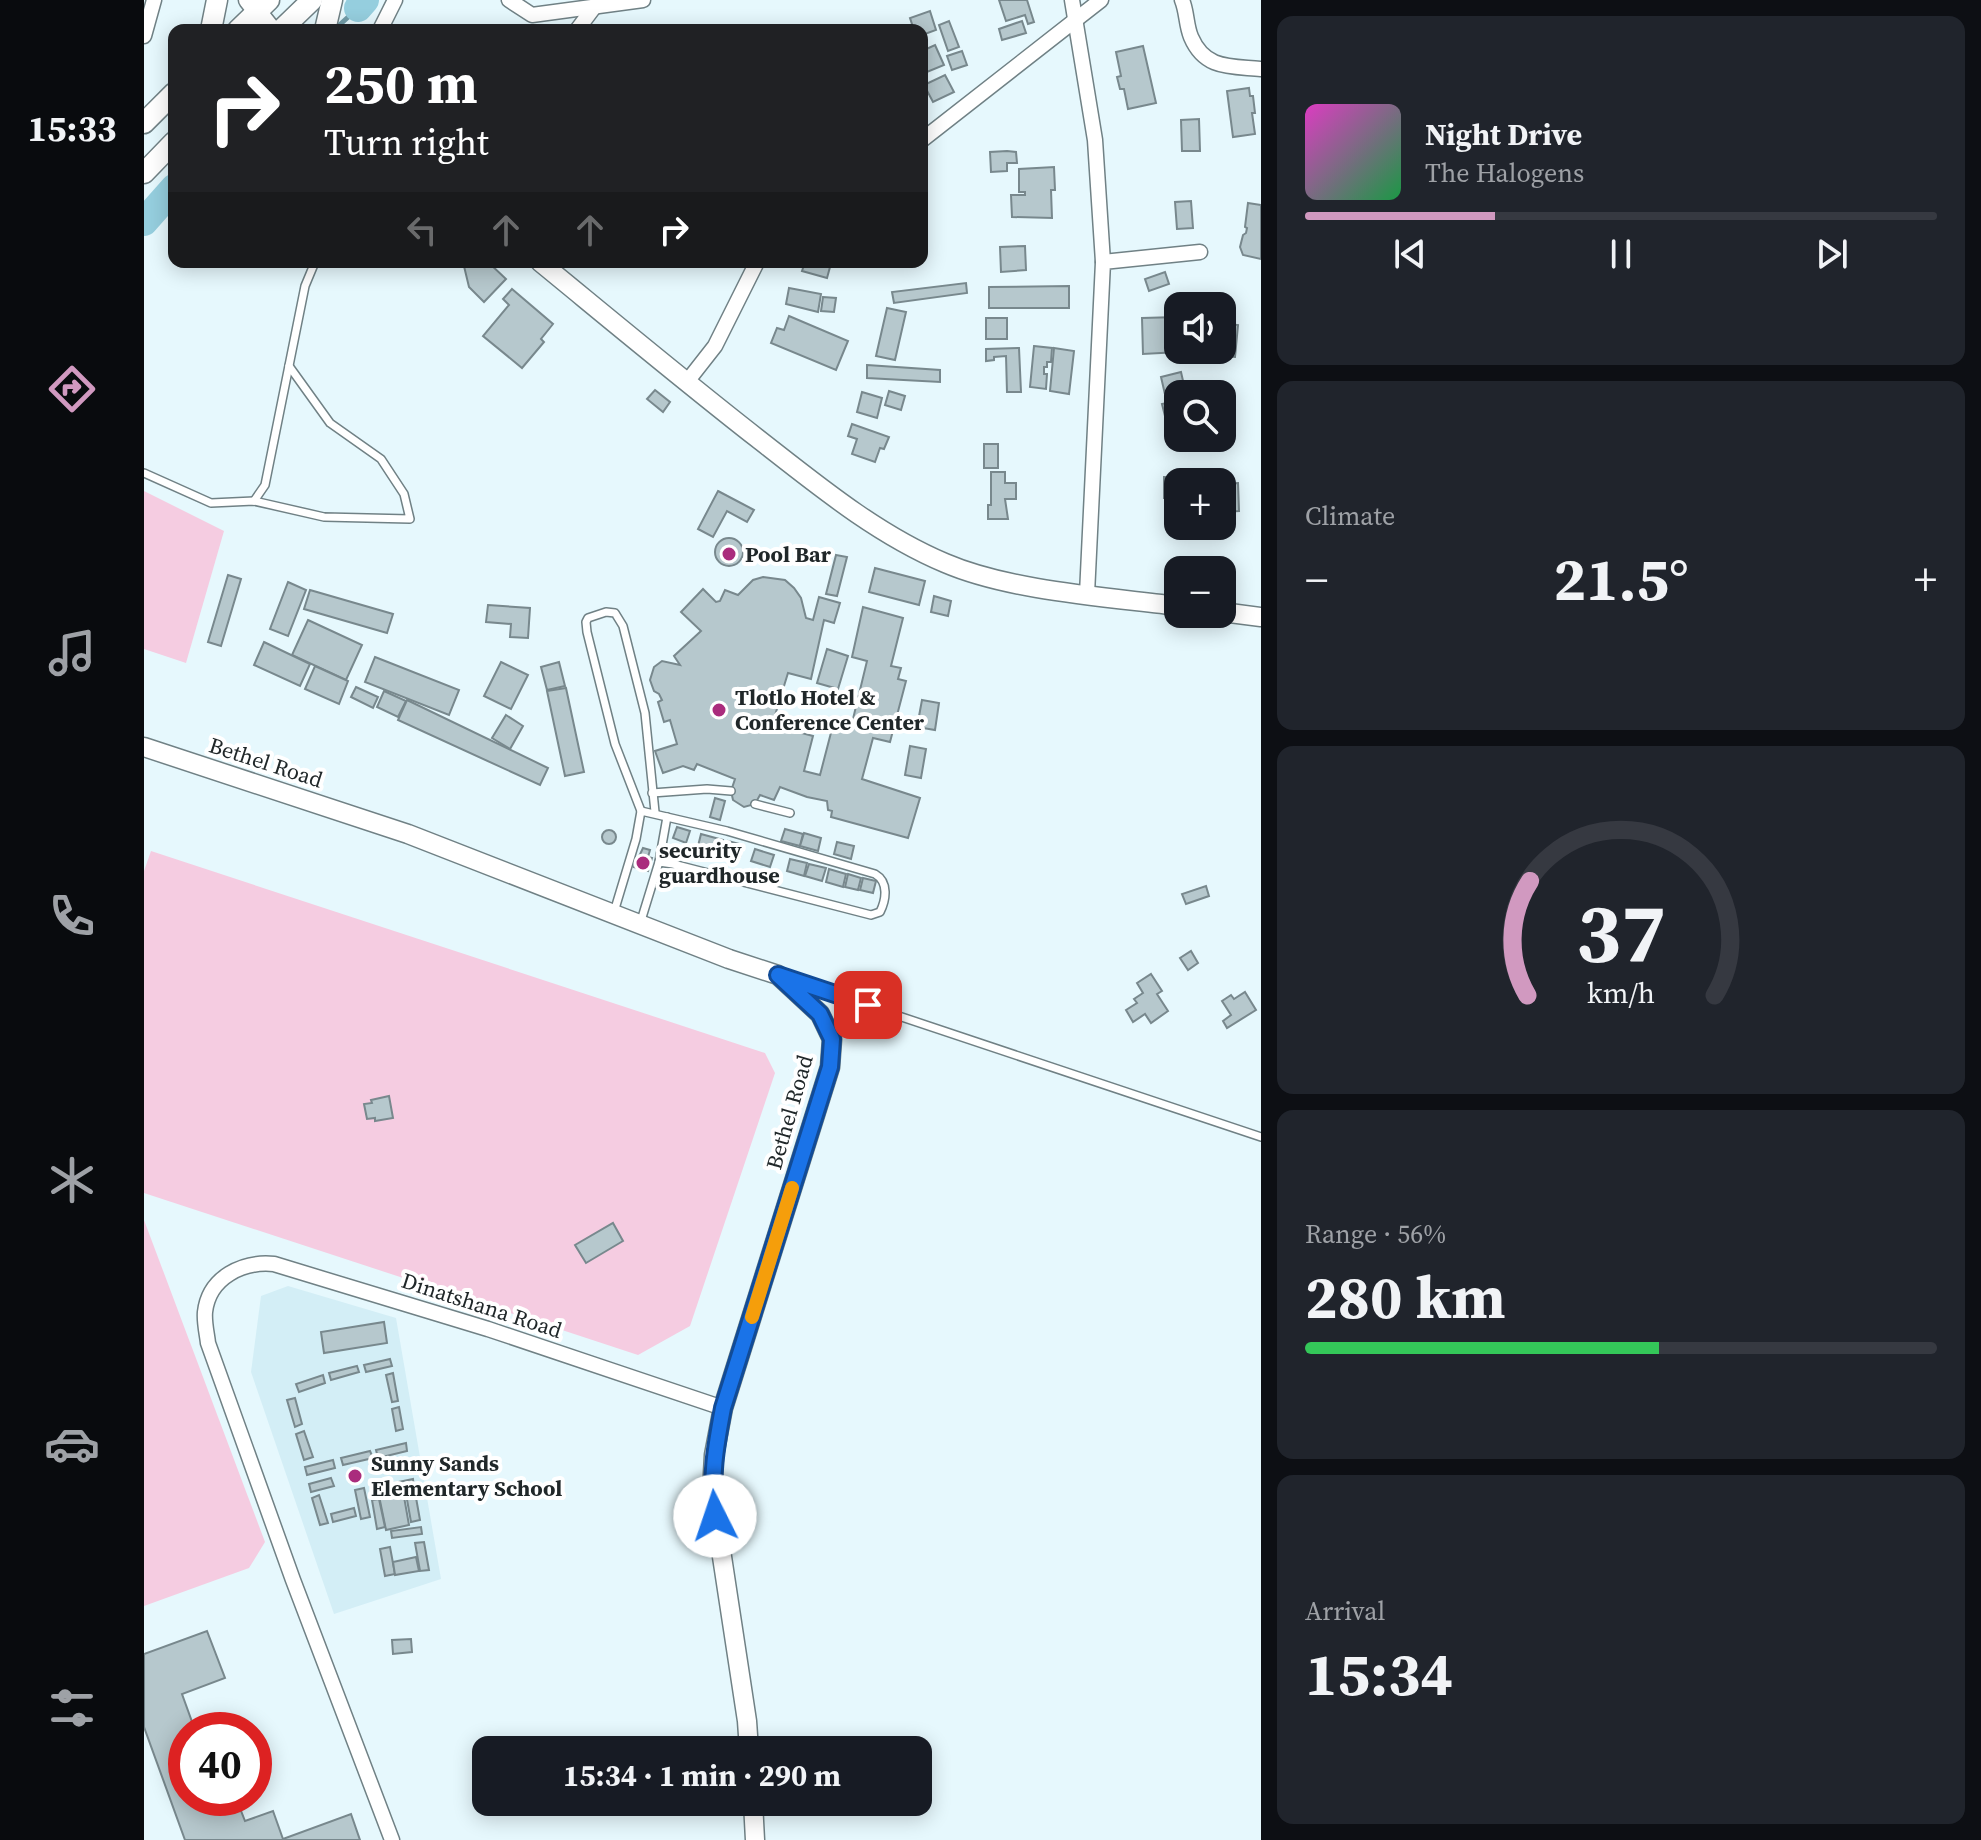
<!DOCTYPE html>
<html lang="en">
<head>
<meta charset="utf-8">
<style>
  :root { --surface:#171b24; --page:#20242c; --text:#f1f3f6; --muted:#9ea1a6; --line:#363941; --accent:#d199c0 }
  body { margin:0; font-family:"Source Serif 4",serif; background:var(--page); color:var(--text); height:100vh; display:flex; flex-direction:column; font-size:30px; white-space:nowrap }
  * { box-sizing:border-box; margin:0 }
  p { font-size:26px; color:var(--muted) }
  .icon { flex:none; width:44px; height:44px; fill:none; stroke:currentColor; stroke-width:2; stroke-linecap:round; stroke-linejoin:round }
  .map { position:relative; flex:1; overflow:hidden }
  .side { display:flex; flex-direction:column; gap:16px; padding:16px; background:#0d0f14; width:720px }
  .side>* { flex:none }
  .hud { position:absolute; left:24px; top:24px; width:760px; height:244px; border-radius:16px; box-shadow:0 4px 20px #0003; background:#202124; color:#fff; overflow:hidden }
  .fabs { position:absolute; left:1020px; top:292px; display:grid; gap:16px }
  .fabs a { display:grid; place-items:center; width:72px; height:72px; border-radius:16px; background:var(--surface); box-shadow:0 4px 20px #0003; font-size:40px }
  .speed { position:absolute; left:24px; top:1712px; display:flex; gap:16px; font-size:40px; font-weight:700; text-align:center }
  .speed>* { display:grid; place-content:center; width:104px; height:104px; border-radius:50%; background:var(--surface); box-shadow:0 4px 20px #0003; line-height:1 }
  .speed .limit { border:12px solid #d22; background:#fff; color:#111 }
  .pin { position:absolute; display:grid; place-items:center; width:68px; height:68px; color:#fff; margin:-34px; border-radius:16px; box-shadow:0 4px 12px #0006 }
  .me { position:absolute; width:88px; margin:-44px; rotate:356deg; stroke-linejoin:round; filter:drop-shadow(0 0 6px #0008) }
  .turn { display:flex; align-items:center; gap:28px; height:168px; padding:0 24px; font-size:36px }
  .turn .icon { width:104px; height:104px; stroke-width:2.5 }
  .turn b { display:block; font-size:56px; line-height:68px }
  .lanes { display:flex; align-items:center; height:76px; padding:0 24px; background:#0003; justify-content:center; gap:40px; direction:ltr }
  .lanes .off { opacity:.35 }
  .big { font-size:60px; font-weight:700; line-height:1.1 }
  .side .widget { flex:1; display:flex; flex-direction:column; justify-content:center; gap:12px; min-width:0; padding:0 28px; border-radius:16px; background:var(--page) }
  .side .dial { align-items:center; gap:0 }
  .dial svg { height:208px; overflow:visible; fill:none; stroke:var(--line); stroke-width:7; stroke-linecap:round; text-anchor:middle }
  .dial text { fill:var(--text); stroke:none }
  .song { display:flex; align-items:center; gap:24px }
  .cover { width:96px; height:96px; border-radius:12px; background:linear-gradient(135deg,hsl(310 70% 55%),hsl(140 70% 35%)) }
  .played { height:8px; border-radius:4px; background:linear-gradient(90deg,var(--accent) 30%,var(--line) 30%) }
  .keys { display:flex; justify-content:space-around; direction:ltr }
  .heat { display:flex; justify-content:space-between; align-items:center; font-size:44px; direction:ltr }
  .charge { height:12px; border-radius:6px; background:linear-gradient(90deg,#34c759 56%,var(--line) 0) }
  .trip { position:absolute; left:328px; top:1736px; width:460px; height:80px; border-radius:16px; background:var(--surface); box-shadow:0 4px 20px #0003; font-weight:700; line-height:80px; text-align:center }
  main { display:flex; flex:1; min-height:0 }
  .dock { display:flex; flex-direction:column; width:144px; justify-content:space-around; align-items:center; background:#090b0e; color:var(--muted) }
  .dock .icon { width:56px; height:56px }
  .dock .active { color:var(--accent) }
  .dock b { font-size:36px; color:var(--text) }
  .map>svg:first-child { display:block }
  .built { fill:#d3eef6 }
  .green { fill:#f5cce1 }
  .lines { fill:none; stroke-linecap:round; stroke-linejoin:round }
  .stream { stroke:#729ca8; stroke-width:5 }
  .river { stroke:#95cede; stroke-width:28 }
  .building { fill:#b6c8cd; stroke:#78888d; stroke-width:2 }
  .lane-casing { stroke:#708185; stroke-width:10 }
  .street-casing { stroke:#708185; stroke-width:17 }
  .secondary-casing { stroke:#708185; stroke-width:21 }
  .primary-casing { stroke:#708185; stroke-width:23 }
  .lane { stroke:#fff; stroke-width:7 }
  .street { stroke:#fff; stroke-width:14 }
  .secondary { stroke:#fff; stroke-width:18 }
  .primary { stroke:#fff; stroke-width:20 }
  .route-casing { stroke:#114b97; stroke-width:20 }
  .route { stroke:#1a73e8; stroke-width:14 }
  .slow { stroke:#f59e0b; stroke-width:14 }
  .poi-dot { fill:#aa2c7d; stroke:#fff; stroke-width:3 }
  .labels { text-anchor:middle; stroke-width:8; stroke-linejoin:round; paint-order:stroke }
  .poi-label { font-size:22px; font-weight:bold; fill:#202729; stroke:#fff; text-anchor:start }
  .street-label { font-size:22px; fill:#202729; stroke:#fff }
</style>
</head>
<body>
<main>
<nav class="dock">
<b>15:33</b>
<svg class="icon active" aria-label="directions" viewBox="0 0 24 24"><path d="M12 3l9 9-9 9-9-9zM9 14v-3h6M13 9l2 2-2 2"/></svg>
<svg class="icon" aria-label="music" viewBox="0 0 24 24"><path d="M9 18V5l10-2v13"/><circle cx="6" cy="18" r="3"/><circle cx="16" cy="16" r="3"/></svg>
<svg class="icon" aria-label="phone" viewBox="0 0 24 24"><path d="M5 4h4l2 5-3 2q2 4 5 5l2-3 5 2v4C11 20 4 13 5 4z"/></svg>
<svg class="icon" aria-label="climate" viewBox="0 0 24 24"><path d="M12 3v18M4 7l16 10M4 17L20 7"/></svg>
<svg class="icon" aria-label="car" viewBox="0 0 24 24"><path d="M5 17H2v-5l4-1 3-4h7l3 4 3 1v5h-3M9 17h6M6 11h13"/><circle cx="7" cy="17" r="2"/><circle cx="17" cy="17" r="2"/></svg>
<svg class="icon" aria-label="filters" viewBox="0 0 24 24"><path d="M4 7h16M4 17h16"/><circle cx="9" cy="7" r="2"/><circle cx="15" cy="17" r="2"/></svg>
</nav>
<div class="map">
<svg width="1117" height="1840" viewBox="0 0 1117 1840">
  <rect width="100%" height="100%" fill="#e6f8fd"/>
  <path class="built" d="M144,1286L252,1318L297,1579L190,1614L107,1372L117,1296Z"/>
  <g class="green">
    <path d="M0,491L80,531L42,663L0,649Z"/>
    <path d="M7,851L621,1053L631,1073L546,1326L494,1355L0,1193V871Z"/>
    <path d="M0,1220L121,1542L105,1568L0,1606Z"/>
  </g>
  <g class="lines">
    <path class="stream" d="M190,30L214,8"/>
    <g class="river">
      <path d="M214,8L221,0"/>
      <path d="M0,222L30,188"/>
    </g>
  </g>
  <g class="building">
    <path d="M855,0H883L890,22L884,24L881,15L862,21Z"/>
    <path d="M786,11L792,30L778,35V30H770L766,18Z"/>
    <path d="M805,21L815,47L804,51L795,25Z"/>
    <path d="M878,21L882,33L858,40L855,29Z"/>
    <path d="M791,45L800,65L778,74V51Z"/>
    <path d="M999,46L1012,103L984,109L980,89H976L973,77L977,76L972,52Z"/>
    <path d="M818,51L823,65L808,70L803,56Z"/>
    <path d="M801,75L810,92L789,102L780,85Z"/>
    <path d="M1105,88L1106,96H1109L1111,113H1108L1111,134L1089,137L1083,91Z"/>
    <path d="M1055,119L1056,151H1038L1037,120Z"/>
    <path d="M863,151L872,152L873,163H863V171L847,172L846,152Z"/>
    <path d="M910,167L911,190H907L908,218L868,217L867,195H881V192H875V169Z"/>
    <path d="M1047,201L1049,228L1033,229L1031,202Z"/>
    <path d="M1104,203L1117,205V259L1099,255L1096,247L1099,235L1102,233L1103,228L1101,227Z"/>
    <path d="M881,246L882,270L857,272L856,247Z"/>
    <path d="M319,262H344L362,279L340,302L325,287Z"/>
    <path d="M661,262L686,267L683,278L658,271Z"/>
    <path d="M1021,272L1025,284L1005,291L1001,279Z"/>
    <path d="M822,283L823,293L750,303L748,292Z"/>
    <path d="M925,286V308H845V287Z"/>
    <path d="M645,288L677,294L674,312L642,304Z"/>
    <path d="M368,289L409,324L397,339L400,342L378,368L339,336L365,305L359,299Z"/>
    <path d="M679,297L692,298L690,312L677,311Z"/>
    <path d="M743,308L762,312L751,360L732,356Z"/>
    <path d="M645,316L704,341L692,370L627,343L633,328L640,330Z"/>
    <path d="M1034,317L1035,352L999,354L998,318Z"/>
    <rect x="842" y="318" width="21" height="21"/>
    <path d="M1078,323L1094,325L1091,357L1065,355V350H1078Z"/>
    <path d="M890,346L908,348L907,362H903V367H900V374H903L902,389L886,387Z"/>
    <path d="M875,348L877,392H863L862,356L850,357V360L842,361V349Z"/>
    <path d="M910,348L930,351L925,394L906,391Z"/>
    <path d="M723,365L796,370V382L723,378Z"/>
    <path d="M1037,372L1042,394H1034V413L1021,416L1018,404L1023,403L1017,377Z"/>
    <path d="M511,390L526,402L519,412L503,399Z"/>
    <path d="M745,391L761,396L757,410L741,405Z"/>
    <path d="M718,392L738,398L733,418L713,412Z"/>
    <path d="M708,424L745,437L740,449L736,448L731,462L708,454L713,439L704,436Z"/>
    <rect x="840" y="444" width="14" height="24"/>
    <path d="M847,472H861V483H872V499H861L864,519H844V505H847Z"/>
    <path d="M1020,477L1057,478V482H1034V505H1029V498H1020Z"/>
    <path d="M1094,483L1095,511L1078,512V484Z"/>
    <path d="M574,491L610,510L603,522L583,511L569,537L554,529Z"/>
    <circle cx="585" cy="552" r="14"/>
    <path d="M692,555L703,557L693,596L682,594Z"/>
    <path d="M731,568L781,581L775,605L725,592Z"/>
    <path d="M84,575L97,579L77,646L64,642Z"/>
    <path d="M619,577L641,580L650,588L657,598L662,618L669,620L675,597L696,603L690,623L680,620L667,679L644,673L628,725L669,736L660,771L676,775L689,725L704,728L709,719L723,661L708,657L719,607L759,618L747,666L757,668L754,679L762,681L746,742L729,738L718,779L776,798L764,838L687,817L688,811L684,810L683,801L663,797L636,787L630,800L616,795L611,804L600,807L589,800L587,791L591,779L553,764L550,770L539,766L519,773L511,751L533,744L526,720L520,722L514,702L518,700L515,694L510,691L506,680L510,667L518,661L536,665L530,656L557,631L537,612L559,589L572,602L576,601L581,590L594,595L609,580Z"/>
    <path d="M144,582L162,590L144,636L126,629Z"/>
    <path d="M166,590L249,614L243,633L160,609Z"/>
    <path d="M790,596L807,601L804,616L787,612Z"/>
    <path d="M344,605L386,608L384,638L366,637L367,624L342,622Z"/>
    <path d="M164,620L218,645L202,680L148,655Z"/>
    <path d="M120,642L166,664L156,686L110,665Z"/>
    <path d="M683,649L704,656L694,689L673,683Z"/>
    <path d="M231,657L315,690L305,715L221,682Z"/>
    <path d="M357,662L384,675L367,709L340,696Z"/>
    <path d="M415,662L421,686L403,690L397,667Z"/>
    <path d="M171,666L204,681L195,704L161,689Z"/>
    <path d="M212,687L234,697L229,708L207,697Z"/>
    <path d="M422,688L440,772L421,776L403,691Z"/>
    <path d="M240,691L262,701L254,717L233,707Z"/>
    <path d="M263,700L404,768L396,785L254,720Z"/>
    <path d="M778,700L795,703L791,730L773,727Z"/>
    <path d="M362,715L379,726L366,749L348,738Z"/>
    <path d="M766,746L782,749L777,778L761,775Z"/>
    <path d="M571,798L581,801L576,820L566,817Z"/>
    <path d="M533,827L546,831L542,843L529,838Z"/>
    <path d="M641,829L659,834L656,846L637,841Z"/>
    <circle cx="465" cy="837" r="7"/>
    <path d="M660,833L677,838L674,851L656,846Z"/>
    <path d="M557,834L579,840L576,852L554,846Z"/>
    <path d="M584,841L599,845L596,857L580,853Z"/>
    <path d="M693,842L710,846L707,859L690,854Z"/>
    <path d="M499,848L506,850L504,857L508,858L504,871L490,867Z"/>
    <path d="M611,849L630,855L626,867L607,861Z"/>
    <path d="M646,859L663,863L660,876L643,871Z"/>
    <path d="M665,864L682,868L678,881L661,876Z"/>
    <path d="M685,869L702,874L699,887L682,882Z"/>
    <path d="M704,874L717,878L714,890L701,887Z"/>
    <path d="M719,878L732,881L729,893L716,890Z"/>
    <path d="M1062,886L1065,896L1042,904L1038,894Z"/>
    <path d="M1047,951L1054,963L1044,970L1036,958Z"/>
    <path d="M1007,974L1018,991L1013,994L1024,1011L1007,1023L1001,1014L989,1022L982,1010L993,1003L990,999L999,993L993,983Z"/>
    <path d="M1101,992L1112,1010L1083,1028L1079,1021L1087,1015L1078,1001L1087,995L1090,999Z"/>
    <path d="M245,1096L249,1118L231,1121V1118L223,1119L220,1104L228,1103L227,1100Z"/>
    <path d="M469,1223L479,1241L442,1263L431,1245Z"/>
    <path d="M240,1322L243,1343L180,1353L177,1332Z"/>
    <path d="M246,1359L248,1366L222,1372L220,1365Z"/>
    <path d="M213,1366L215,1372L187,1380L185,1373Z"/>
    <path d="M249,1373L254,1401L248,1402L242,1375Z"/>
    <path d="M179,1375L181,1383L155,1392L152,1384Z"/>
    <path d="M151,1398L158,1424L151,1427L143,1400Z"/>
    <path d="M255,1407L259,1429L252,1431L248,1409Z"/>
    <path d="M160,1431L169,1457L160,1460L152,1434Z"/>
    <path d="M262,1443L263,1451L234,1458L232,1450Z"/>
    <path d="M226,1451L229,1458L199,1465L197,1458Z"/>
    <path d="M189,1460L191,1468L163,1475L161,1467Z"/>
    <path d="M187,1478L190,1486L167,1492L165,1484Z"/>
    <path d="M269,1479L270,1487L241,1493L240,1485Z"/>
    <path d="M220,1488L226,1517L217,1519L211,1490Z"/>
    <path d="M259,1491L265,1525L242,1530L235,1496Z"/>
    <path d="M271,1492L276,1520L267,1522L262,1494Z"/>
    <path d="M175,1495L184,1523L176,1525L168,1498Z"/>
    <path d="M235,1499L241,1527L233,1529L228,1500Z"/>
    <path d="M210,1508L212,1516L189,1522L187,1514Z"/>
    <path d="M277,1527L278,1534L248,1538L247,1531Z"/>
    <path d="M280,1542L285,1570L276,1571L271,1543Z"/>
    <path d="M246,1547L251,1574L241,1576L236,1549Z"/>
    <path d="M272,1557L275,1571L251,1575L249,1562Z"/>
    <path d="M63,1631L81,1678L38,1694L51,1730H42V1798H92L101,1821L129,1811L139,1839L207,1814L216,1840H41L0,1727V1654Z"/>
    <path d="M267,1639L268,1652L249,1654L248,1640Z"/>
  </g>
  <g class="lines">
    <g class="lane-casing">
      <g id="lane">
        <path d="M0,473L67,503L110,501L180,517L266,519L260,494L237,459L186,423L145,366"/>
        <path d="M110,501L121,485L161,286L171,262"/>
        <path d="M508,793L563,789L587,791"/>
        <path d="M611,804L646,813"/>
        <path d="M497,811L471,744L443,632L442,622L444,618L462,612L471,613L479,626L501,713L511,812"/>
        <path d="M515,862L523,817"/>
        <path d="M470,912L492,839L497,811L583,831L731,874C745,882 742,900 736,912L727,915L529,864L515,862L496,924"/>
        <path d="M647,980L1117,1137"/>
      </g>
    </g>
    <g class="street-casing">
      <g id="street">
        <path d="M365,0L388,15L499,0"/>
        <path d="M928,0L951,140L959,262"/>
        <path d="M1038,0C1043,12 1042,25 1047,37C1061,70 1087,66 1117,69"/>
        <path d="M236,30L251,0"/>
        <path d="M433,30L451,6"/>
        <path d="M0,36L10,0"/>
        <path d="M778,140L957,0"/>
        <path d="M542,383L571,346L613,262"/>
        <path d="M943,594L959,262L1056,252"/>
        <path d="M248,1840L149,1580L64,1343C63,1334 60,1322 61,1312C65,1277 99,1261 130,1264L344,1329L579,1408"/>
      </g>
    </g>
    <g class="secondary-casing">
      <g id="secondary">
        <path d="M104,0L128,30"/>
        <path d="M396,262C468,321 540,381 613,438C672,484 732,534 801,563C866,591 963,597 1034,606"/>
        <path d="M1078,612L1117,617"/>
        <path d="M0,747L264,834L585,959L634,975L676,1014L688,1039L686,1067L579,1408L570,1455L568,1491L603,1721L605,1750"/>
        <path d="M609,1802L611,1840"/>
      </g>
    </g>
    <g class="primary-casing">
      <g id="primary">
        <path d="M67,30L73,0"/>
        <path d="M94,30L125,0"/>
        <path d="M137,30L168,0"/>
        <path d="M181,30L188,0"/>
        <path d="M0,123L30,93"/>
        <path d="M0,173L30,142"/>
      </g>
    </g>
    <use href="#lane" class="lane"/>
    <use href="#street" class="street"/>
    <use href="#secondary" class="secondary"/>
    <use href="#primary" class="primary"/>
  </g>
  <g class="lines">
    <g class="route-casing">
      <path id="route" d="M571,1516C566,1479 572,1445 579,1408L686,1067L688,1039L676,1014L634,975L724,1005"/>
    </g>
    <use href="#route" class="route"/>
    <path class="slow" d="M608,1317L648,1188"/>
  </g>
  <g class="poi-dot">
    <circle cx="585" cy="554" r="8"/>
    <circle cx="575" cy="710" r="8"/>
    <circle cx="499" cy="863" r="8"/>
    <circle cx="211" cy="1476" r="8"/>
  </g>
  <g class="labels">
    <g class="poi-label">
      <text x="601" y="562">Pool Bar</text>
      <text x="591" y="705">Tlotlo Hotel &amp;<tspan x="591" dy="25">Conference Center</tspan></text>
      <text x="515" y="858">security<tspan x="515" dy="25">guardhouse</tspan></text>
      <text x="227" y="1471">Sunny Sands<tspan x="227" dy="25">Elementary School</tspan></text>
    </g>
    <g class="street-label">
      <text transform="translate(122 762) rotate(18)" y="8">Bethel Road</text>
      <text transform="translate(645 1112) rotate(-74)" y="8">Bethel Road</text>
      <text transform="translate(338 1305) rotate(18)" y="8">Dinatshana Road</text>
    </g>
  </g>
</svg>
<div class="fabs">
<a><svg class="icon" aria-label="sound" viewBox="0 0 24 24"><path d="M4 9h4l5-4v14l-5-4H4zM17 9q2 3 0 6"/></svg></a>
<a><svg class="icon" aria-label="search" viewBox="0 0 24 24"><circle cx="10" cy="10" r="6"/><path d="M15 15l6 6"/></svg></a>
<a>+</a>
<a>−</a>
</div>
<div class="speed"><div class="limit">40</div></div>
<div class="pin" style="left:724px;top:1005px;background:#d93025"><svg class="icon" aria-label="arrive" viewBox="0 0 24 24"><path d="M6 21V4h12l-3 4 3 4H6"/></svg></div>
<svg class="me" style="left:571px;top:1516px" viewBox="-20 -20 40 40"><circle r="19" fill="#fff"/><path d="M0-13L10 11 0 6-10 11z" fill="#1a73e8"/></svg>
<div class="trip">15:34 · 1 min · 290 m</div>
<div class="hud">
<div class="turn"><svg class="icon" aria-label="right" viewBox="0 0 24 24"><path d="M7 20v-9h11M14 6l5 5-5 5"/></svg><div><b>250 m</b>Turn right</div></div>
<div class="lanes"><svg class="icon off" aria-label="left" viewBox="0 0 24 24"><path d="M17 20v-9H6M10 6l-5 5 5 5"/></svg><svg class="icon off" aria-label="ahead" viewBox="0 0 24 24"><path d="M12 20V5M6 11l6-6 6 6"/></svg><svg class="icon off" aria-label="ahead" viewBox="0 0 24 24"><path d="M12 20V5M6 11l6-6 6 6"/></svg><svg class="icon" aria-label="right" viewBox="0 0 24 24"><path d="M7 20v-9h11M14 6l5 5-5 5"/></svg></div>
</div>
</div>
<section class="side">
<div class="widget">
<div class="song"><i class="cover"></i><div><b>Night Drive</b><p>The Halogens</p></div></div>
<div class="played"></div>
<div class="keys"><svg class="icon" aria-label="previous" viewBox="0 0 24 24"><path d="M18 5L8 12l10 7zM5 5v14"/></svg><svg class="icon" aria-label="pause" viewBox="0 0 24 24"><path d="M8 5v14M16 5v14"/></svg><svg class="icon" aria-label="next" viewBox="0 0 24 24"><path d="M6 5l10 7-10 7zM19 5v14"/></svg></div>
</div>
<div class="widget"><p>Climate</p>
<div class="heat"><a>−</a><b class="big">21.5°</b><a>+</a></div>
</div>
<div class="widget dial"><svg viewBox="0 0 100 80">
<path d="M14 69A42 42 0 1 1 86 69"/>
<path d="M14 69A42 42 0 0 1 15 25" stroke="#d199c0"/>
<text x="50" y="56" font-size="32" font-weight="700">37</text>
<text x="50" y="72" font-size="11">km/h</text>
</svg></div>
<div class="widget"><p>Range · 56%</p><b class="big">280 km</b><div class="charge"></div></div>
<div class="widget"><p>Arrival</p><b class="big">15:34</b></div>
</section>
</main>
</body>
</html>
